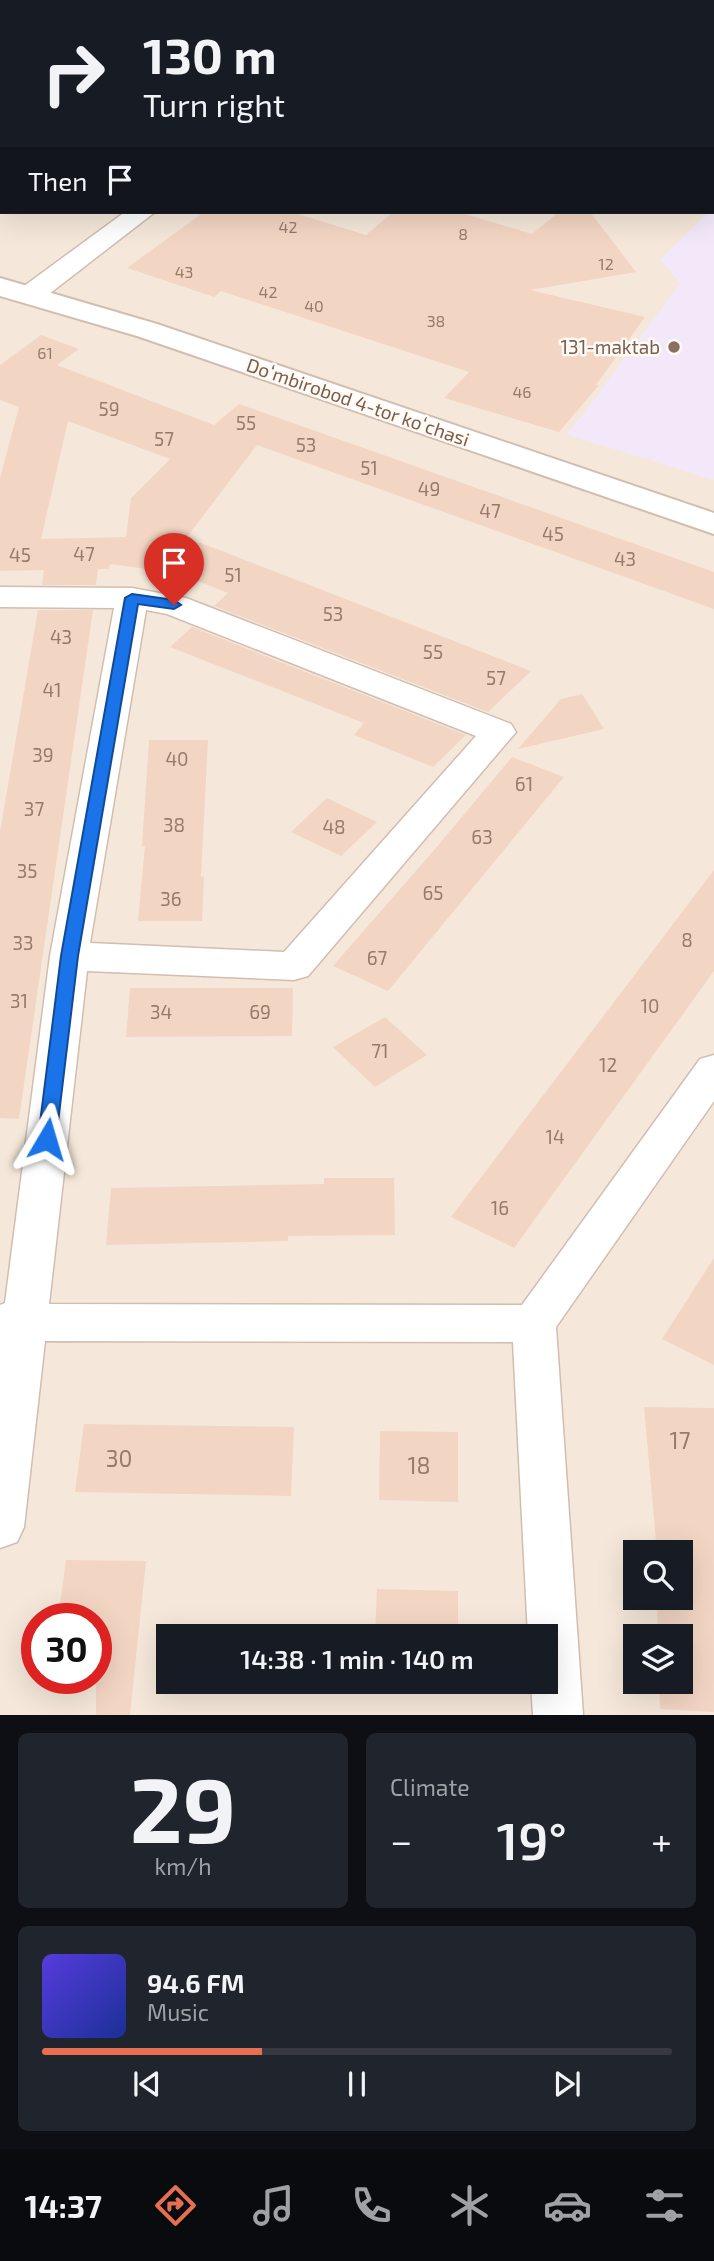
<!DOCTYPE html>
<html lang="en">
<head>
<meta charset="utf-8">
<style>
  :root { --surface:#171b24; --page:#20242c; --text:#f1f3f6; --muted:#9ea1a6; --line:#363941; --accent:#e76f51 }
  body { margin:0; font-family:"Exo 2",sans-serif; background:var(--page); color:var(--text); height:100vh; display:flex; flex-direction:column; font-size:26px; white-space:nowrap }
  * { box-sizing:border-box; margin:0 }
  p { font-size:23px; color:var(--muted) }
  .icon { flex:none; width:38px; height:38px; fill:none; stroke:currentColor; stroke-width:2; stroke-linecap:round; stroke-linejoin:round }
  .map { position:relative; height:1715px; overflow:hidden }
  .sheet { display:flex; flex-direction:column; gap:18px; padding:18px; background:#0d0f14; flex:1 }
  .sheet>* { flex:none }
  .top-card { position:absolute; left:0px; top:0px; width:714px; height:214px; box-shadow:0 7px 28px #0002; background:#171b24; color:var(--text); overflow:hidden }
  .buttons { position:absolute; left:623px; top:1540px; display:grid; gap:14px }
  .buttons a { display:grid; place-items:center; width:70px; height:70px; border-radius:0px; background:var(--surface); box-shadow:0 7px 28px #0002; font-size:35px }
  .speed { position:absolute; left:21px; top:1603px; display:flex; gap:14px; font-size:35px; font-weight:700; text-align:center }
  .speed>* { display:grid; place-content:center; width:91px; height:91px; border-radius:50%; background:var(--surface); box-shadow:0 7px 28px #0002; line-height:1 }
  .speed .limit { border:10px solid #d22; background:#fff; color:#111 }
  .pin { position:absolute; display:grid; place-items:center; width:60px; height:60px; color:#fff; margin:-72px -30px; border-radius:50% 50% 50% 0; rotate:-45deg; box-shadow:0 0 7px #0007 }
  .pin .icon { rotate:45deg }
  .me { position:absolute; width:77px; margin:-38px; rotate:7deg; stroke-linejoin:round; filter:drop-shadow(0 0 5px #0008) }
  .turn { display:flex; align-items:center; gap:24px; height:147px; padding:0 28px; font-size:32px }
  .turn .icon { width:91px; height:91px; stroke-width:2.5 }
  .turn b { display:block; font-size:49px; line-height:60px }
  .then { display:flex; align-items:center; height:66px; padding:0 28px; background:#0003; gap:14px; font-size:26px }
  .big { font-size:52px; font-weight:600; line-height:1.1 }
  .sheet .widget { flex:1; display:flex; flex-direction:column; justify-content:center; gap:10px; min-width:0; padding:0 24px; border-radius:10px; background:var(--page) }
  .sheet .dial { align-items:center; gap:0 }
  .dial b { font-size:91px; line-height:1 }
  .song { display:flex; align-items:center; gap:21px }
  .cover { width:84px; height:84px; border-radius:10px; background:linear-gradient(135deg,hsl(250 70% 55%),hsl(230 70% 35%)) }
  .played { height:7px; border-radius:4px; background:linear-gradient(90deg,var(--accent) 35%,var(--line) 35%) }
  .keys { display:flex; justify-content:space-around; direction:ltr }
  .heat { display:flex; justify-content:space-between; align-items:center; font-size:38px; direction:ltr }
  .sheet .tiles { flex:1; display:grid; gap:18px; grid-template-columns:1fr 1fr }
  .widget:last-child { grid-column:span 2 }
  .trip { position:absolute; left:156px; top:1624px; width:402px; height:70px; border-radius:0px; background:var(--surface); box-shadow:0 7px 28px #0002; font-weight:600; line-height:70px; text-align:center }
  .tabs { display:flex; height:112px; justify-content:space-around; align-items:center; background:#090b0e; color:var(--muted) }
  .tabs .icon { width:49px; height:49px }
  .tabs .selected { color:var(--accent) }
  .tabs b { font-size:32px; color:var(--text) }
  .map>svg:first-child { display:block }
  .residential { fill:#f5e8da; fill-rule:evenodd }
  .education { fill:#f3e8fa }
  .building { fill:#f3d5c3; fill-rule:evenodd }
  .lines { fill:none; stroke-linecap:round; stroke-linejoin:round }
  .service-casing { stroke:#d1beb0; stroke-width:3 }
  .minor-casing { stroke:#d1beb0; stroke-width:3 }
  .tertiary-casing { stroke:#d1beb0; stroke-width:4 }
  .service { fill:#fff; fill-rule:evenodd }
  .minor { fill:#fff; fill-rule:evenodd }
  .tertiary { fill:#fff; fill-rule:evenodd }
  .route { fill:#1a73e8; stroke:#114b97; stroke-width:2 }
  .education-dot { fill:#8d6e63; stroke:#fffaf3; stroke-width:2.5 }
  .labels { text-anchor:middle; stroke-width:5; stroke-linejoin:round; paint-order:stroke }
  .far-number-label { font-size:16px; fill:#987a6a }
  .far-education-label { font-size:19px; fill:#785e54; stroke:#fffaf3; text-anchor:end }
  .far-street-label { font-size:19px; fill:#7a5c4d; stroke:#fffaf3 }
  .number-label { font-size:19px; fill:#987a6a }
  .near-number-label { font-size:23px; fill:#987a6a }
</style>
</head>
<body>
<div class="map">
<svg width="714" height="1715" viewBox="0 0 714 1715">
  <rect width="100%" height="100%" fill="#fdf6ec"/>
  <path class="residential" d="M0,0H714V1715H0ZM2,2H712V212H2ZM635,1552H681V1598H635ZM37,1619H96V1678H37ZM168,1636H546V1682H168ZM635,1636H681V1682H635Z"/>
  <path class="education" d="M714,207V480L566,434L586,411L680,283L660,259L709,212H712Z"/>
  <g class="building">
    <path d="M204,212H291L366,235L393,212H458L532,234L559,212H590L636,272L530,290L645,317L596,385H599L559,432L444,398L469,372L221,291L214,297L127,268Z"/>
    <path d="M41,335L79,349L57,365L214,425L239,404L714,572V609L257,445L184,541L201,543L531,671L488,712L214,606L228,593L177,573L110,564L109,569H98L96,585H42L44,570L0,571V478L19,407L0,400V365ZM68,421L170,459L131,498L126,537L41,539Z"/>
    <path d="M38,610H93L19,1119L0,1118V832Z"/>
    <path d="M192,627L466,735L433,767L354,735L364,723L170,647Z"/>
    <path d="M582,694L604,729L518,749L561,699Z"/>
    <path d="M149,740H208L201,877L204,876L202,921H138L145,846H142Z"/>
    <path d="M512,757L564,777L388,991L333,966L435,849Z"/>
    <path d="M327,798L377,822L341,856L291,832Z"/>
    <path d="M714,870V971L514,1248L451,1217Z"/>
    <path d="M130,988H293L292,1036L126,1037Z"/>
    <path d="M385,1017L427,1055L375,1087L333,1047Z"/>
    <path d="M324,1178H394L395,1235L288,1236V1241L106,1245L111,1188L324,1184Z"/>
    <path d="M714,1258V1365L662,1339Z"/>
    <path d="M644,1407L714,1408V1712L660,1709L659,1682H681V1636H658L657,1608H662L661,1598H681V1552H657Z"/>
    <path d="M84,1424L294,1427L291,1496L75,1492Z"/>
    <path d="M380,1431L458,1432V1502L379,1500Z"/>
    <path d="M66,1560L146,1561L130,1715H96V1619H58Z"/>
    <path d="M377,1589L458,1591V1636H375Z"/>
  </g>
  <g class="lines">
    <g class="service-casing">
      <g id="service">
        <path d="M18,0H30L17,2Z"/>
        <path d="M158,0H170L157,2Z"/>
        <path d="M255,0H267L254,2Z"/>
        <path d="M0,10H2L0,17Z"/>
        <path d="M2,165V173L0,174V166Z"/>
      </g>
    </g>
    <g class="minor-casing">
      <g id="minor">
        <path d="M430,0H454L429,2Z"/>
        <path d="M712,40H714L712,56Z"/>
        <path d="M125,212H155L40,301L30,303L20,301L16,295L20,289Z"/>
        <path d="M0,587L132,588L186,598L511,724L516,732L308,976L294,980L87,971L49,1304L522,1305L700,1059L714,1055V1101L556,1327L583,1715H533L531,1682H546V1636H528L513,1342L45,1341L24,1527L17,1542L0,1548V1305L5,1303L50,956L114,608L0,607ZM146,610L167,614L476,736L284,952L90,943Z"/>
      </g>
    </g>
    <g class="tertiary-casing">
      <path id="tertiary" d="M0,278L157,324L714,513V534L137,336L0,296Z"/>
    </g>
    <use href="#service" class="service"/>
    <use href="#minor" class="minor"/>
    <use href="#tertiary" class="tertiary"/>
  </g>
  <path class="route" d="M132,594L174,600L181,605L174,609L138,604L78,956L56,1139L54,1144H41L38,1139L61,956L125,598Z"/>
  <circle class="education-dot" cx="674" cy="347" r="7"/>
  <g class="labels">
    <g class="far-number-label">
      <text x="288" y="233">42</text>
      <text x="463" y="240">8</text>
      <text x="606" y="270">12</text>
      <text x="184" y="278">43</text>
      <text x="268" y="298">42</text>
      <text x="314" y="312">40</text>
      <text x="436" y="327">38</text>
      <text x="45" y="359">61</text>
      <text x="522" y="398">46</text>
    </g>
    <g class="far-education-label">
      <text x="660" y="354">131-maktab</text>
    </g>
    <g class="far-street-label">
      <text transform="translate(358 402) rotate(19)" y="7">Doʻmbirobod 4-tor koʻchasi</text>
    </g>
    <g class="number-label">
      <text x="109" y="416">59</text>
      <text x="246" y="430">55</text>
      <text x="164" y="446">57</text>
      <text x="306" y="452">53</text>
      <text x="369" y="475">51</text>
      <text x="429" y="496">49</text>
      <text x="490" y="518">47</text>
      <text x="553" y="541">45</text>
      <text x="84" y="561">47</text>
      <text x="20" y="562">45</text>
      <text x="625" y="566">43</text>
      <text x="233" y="582">51</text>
      <text x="333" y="621">53</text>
      <text x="61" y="644">43</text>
      <text x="433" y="659">55</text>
      <text x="496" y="685">57</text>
      <text x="52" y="697">41</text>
      <text x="43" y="762">39</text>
      <text x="177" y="766">40</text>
      <text x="524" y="791">61</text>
      <text x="34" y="816">37</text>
      <text x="174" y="832">38</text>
      <text x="334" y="834">48</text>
      <text x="482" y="844">63</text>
      <text x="27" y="878">35</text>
      <text x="433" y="900">65</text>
      <text x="171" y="906">36</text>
      <text x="687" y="947">8</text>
      <text x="23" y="950">33</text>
      <text x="377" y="965">67</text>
      <text x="19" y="1008">31</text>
      <text x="650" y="1013">10</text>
      <text x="161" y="1019">34</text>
      <text x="260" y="1019">69</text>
      <text x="380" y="1058">71</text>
      <text x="608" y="1072">12</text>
      <text x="555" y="1144">14</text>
      <text x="500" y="1215">16</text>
    </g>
    <g class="near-number-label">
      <text x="680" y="1449">17</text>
      <text x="119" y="1467">30</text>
      <text x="419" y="1474">18</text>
    </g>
  </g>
</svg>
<div class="buttons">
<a><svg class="icon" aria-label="search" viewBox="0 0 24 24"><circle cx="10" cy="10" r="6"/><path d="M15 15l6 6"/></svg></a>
<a><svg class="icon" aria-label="layers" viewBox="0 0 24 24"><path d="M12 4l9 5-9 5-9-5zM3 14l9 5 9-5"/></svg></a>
</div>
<div class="speed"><div class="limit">30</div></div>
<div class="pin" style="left:174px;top:605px;background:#d93025"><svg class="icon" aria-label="arrive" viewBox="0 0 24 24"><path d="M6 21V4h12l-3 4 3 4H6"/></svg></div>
<svg class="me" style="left:47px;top:1139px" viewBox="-20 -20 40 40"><path d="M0-17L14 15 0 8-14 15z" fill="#1a73e8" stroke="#fff" stroke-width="4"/></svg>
<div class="trip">14:38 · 1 min · 140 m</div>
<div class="top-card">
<div class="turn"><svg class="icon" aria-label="right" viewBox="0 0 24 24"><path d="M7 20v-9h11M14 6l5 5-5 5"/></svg><div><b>130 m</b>Turn right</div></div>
<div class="then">Then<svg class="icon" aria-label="arrive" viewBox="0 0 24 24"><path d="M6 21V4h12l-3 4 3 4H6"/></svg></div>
</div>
</div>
<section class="sheet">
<div class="tiles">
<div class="widget dial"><b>29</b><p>km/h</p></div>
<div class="widget"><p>Climate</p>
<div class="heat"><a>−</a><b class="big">19°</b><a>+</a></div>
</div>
<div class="widget">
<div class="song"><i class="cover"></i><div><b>94.6 FM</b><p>Music</p></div></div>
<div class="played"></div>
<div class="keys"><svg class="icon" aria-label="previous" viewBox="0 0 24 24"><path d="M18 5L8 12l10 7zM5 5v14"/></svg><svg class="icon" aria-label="pause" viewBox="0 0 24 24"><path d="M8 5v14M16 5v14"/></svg><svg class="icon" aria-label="next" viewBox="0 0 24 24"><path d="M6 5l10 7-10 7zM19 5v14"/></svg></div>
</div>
</div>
</section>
<nav class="tabs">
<b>14:37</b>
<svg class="icon selected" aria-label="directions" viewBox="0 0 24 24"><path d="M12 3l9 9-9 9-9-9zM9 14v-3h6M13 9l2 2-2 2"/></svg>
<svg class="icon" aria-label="music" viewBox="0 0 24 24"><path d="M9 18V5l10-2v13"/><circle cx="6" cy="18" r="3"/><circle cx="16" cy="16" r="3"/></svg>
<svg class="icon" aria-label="phone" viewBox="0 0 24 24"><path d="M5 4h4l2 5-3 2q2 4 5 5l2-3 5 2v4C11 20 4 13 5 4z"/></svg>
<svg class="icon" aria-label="climate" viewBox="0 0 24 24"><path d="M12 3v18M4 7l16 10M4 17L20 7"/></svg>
<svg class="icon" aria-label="car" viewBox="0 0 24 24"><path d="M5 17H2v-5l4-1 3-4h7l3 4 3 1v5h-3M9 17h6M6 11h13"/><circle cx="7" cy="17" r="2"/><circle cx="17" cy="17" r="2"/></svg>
<svg class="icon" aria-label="filters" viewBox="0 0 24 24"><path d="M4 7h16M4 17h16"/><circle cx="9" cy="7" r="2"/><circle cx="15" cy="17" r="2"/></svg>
</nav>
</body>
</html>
